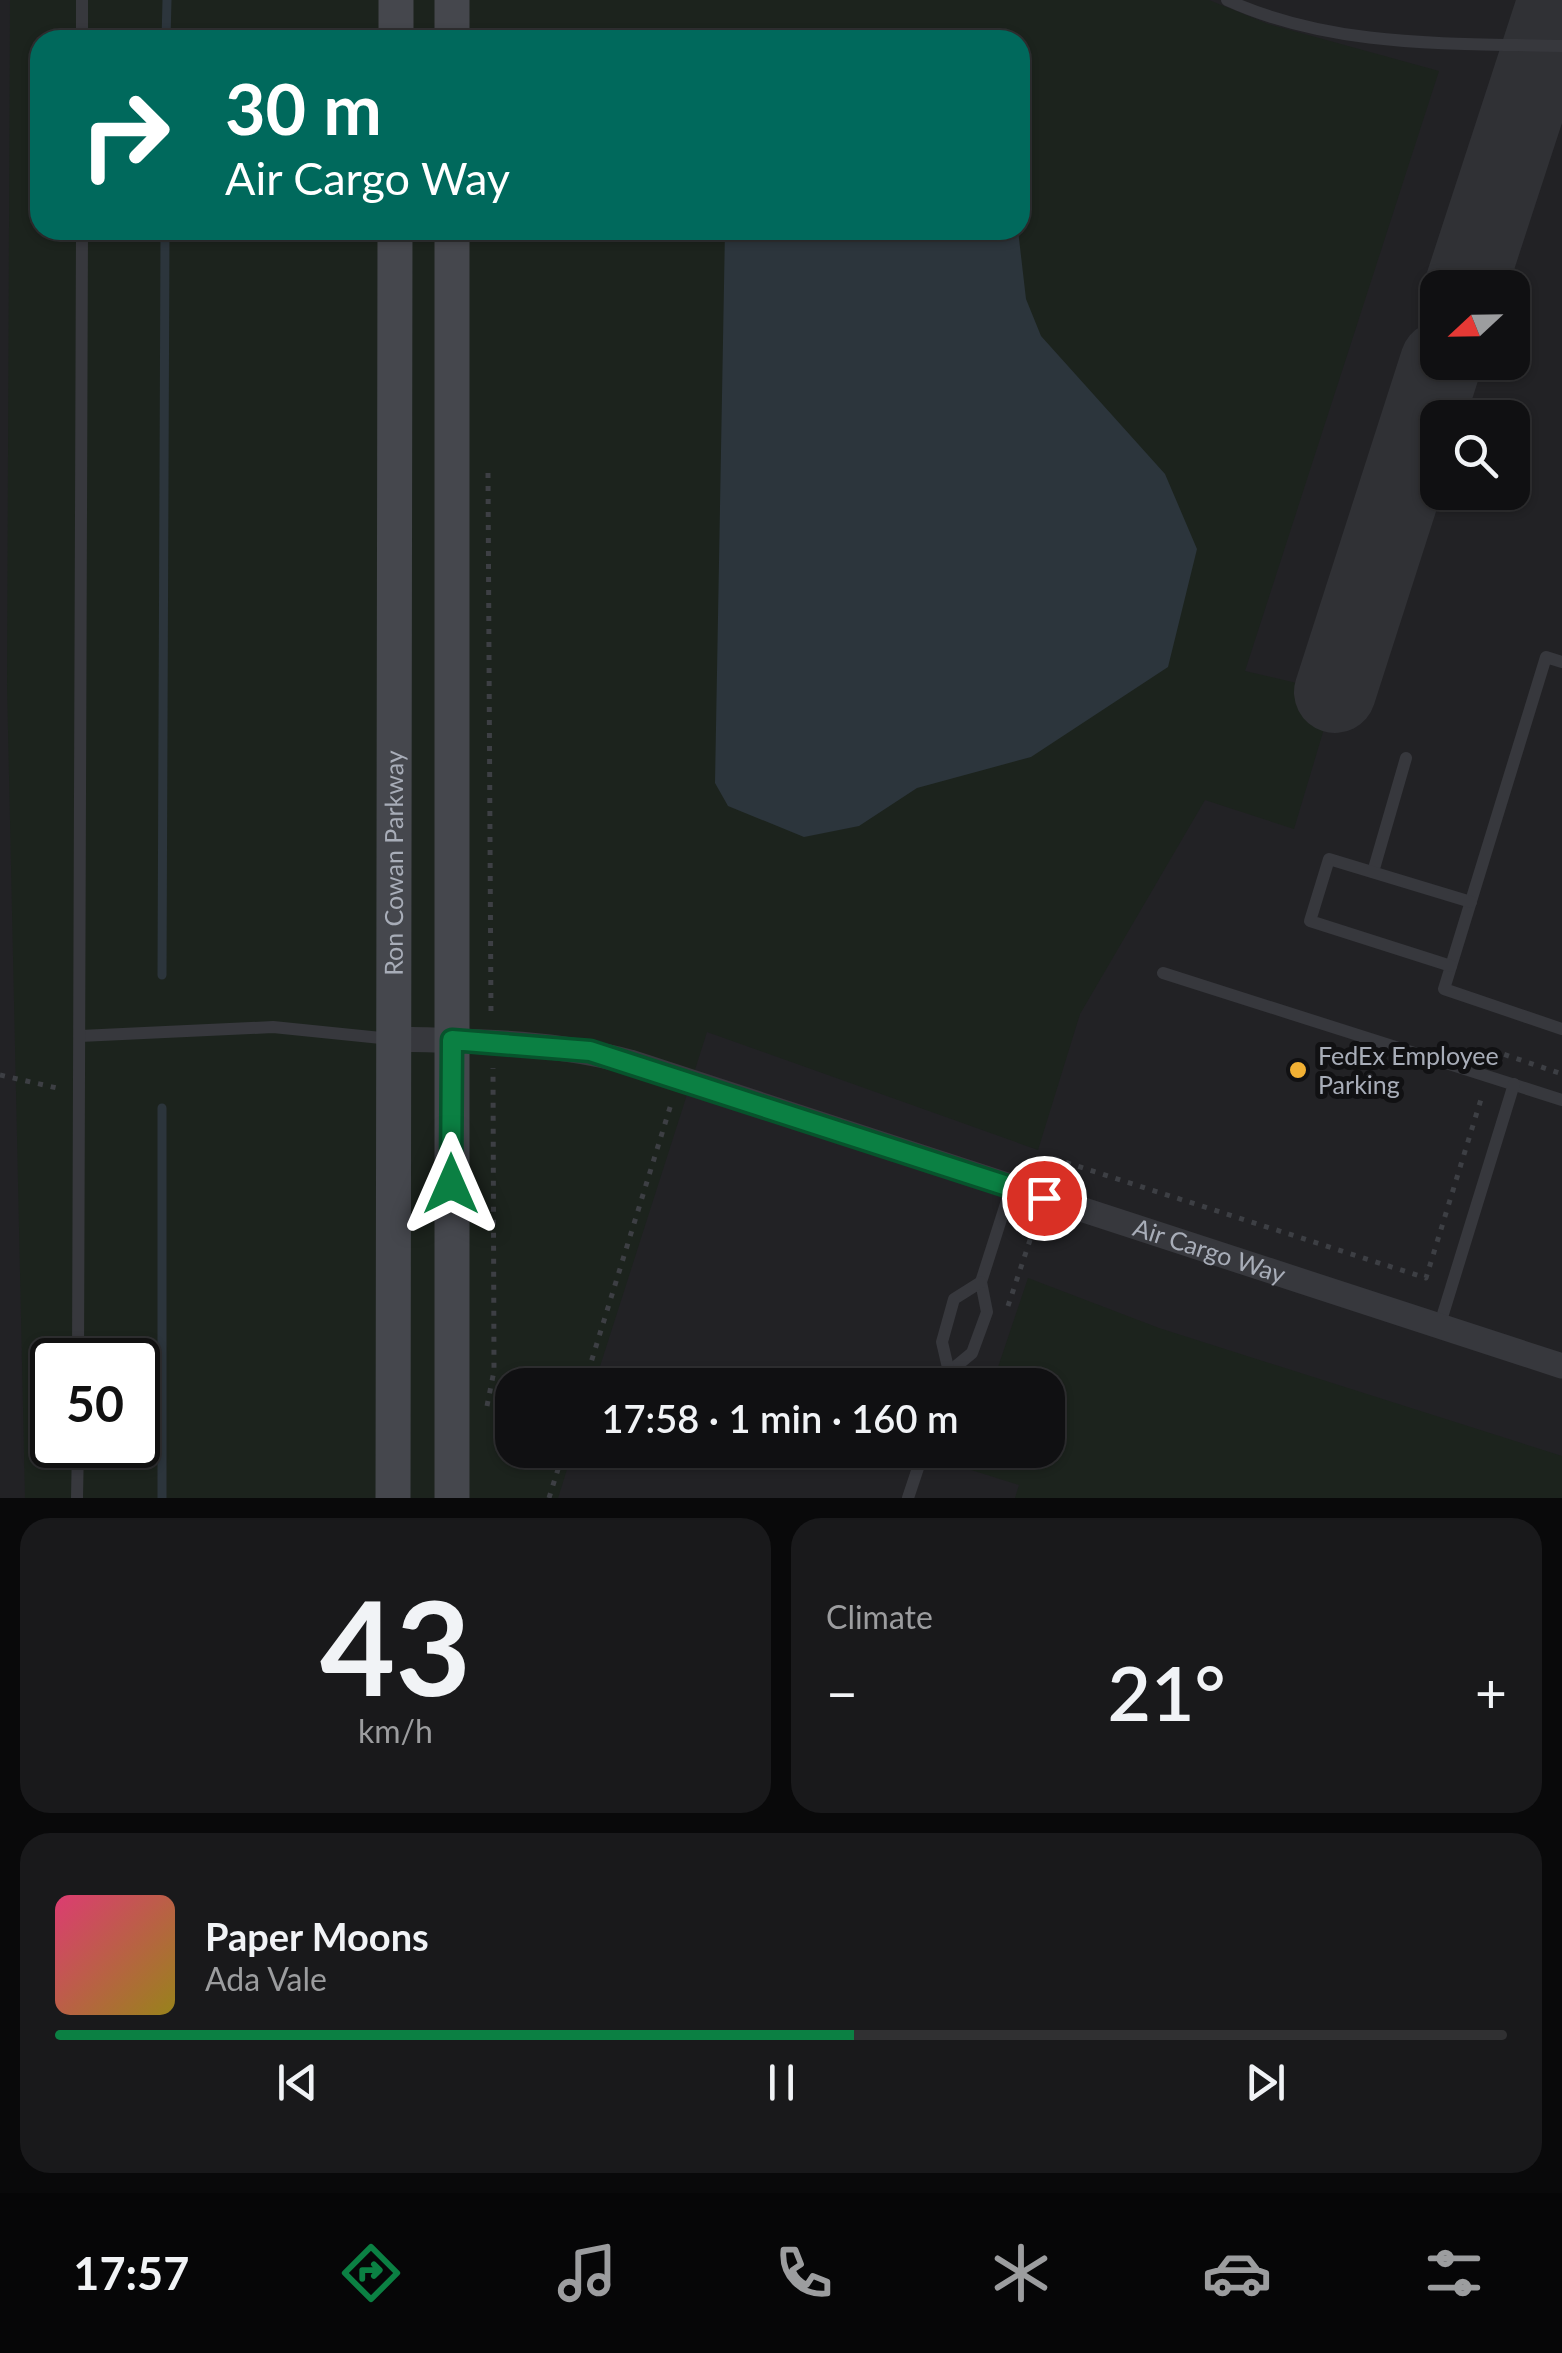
<!DOCTYPE html>
<html lang="en">
<head>
<meta charset="utf-8">
<style>
  :root { --surface:#101012; --page:#19191b; --text:#f1f3f6; --muted:#9c9d9f; --line:#303032; --accent:#0b8043 }
  body { margin:0; font-family:Lato,sans-serif; background:var(--page); color:var(--text); height:100vh; display:flex; flex-direction:column; font-size:38px; white-space:nowrap }
  * { box-sizing:border-box; margin:0 }
  p { font-size:32px; color:var(--muted) }
  .icon { flex:none; width:55px; height:55px; fill:none; stroke:currentColor; stroke-width:2; stroke-linecap:round; stroke-linejoin:round }
  .map { position:relative; height:1498px; overflow:hidden }
  .details { display:flex; flex-direction:column; gap:20px; padding:20px; background:#09090a; flex:1 }
  .details>* { flex:none }
  .guide { position:absolute; left:30px; top:30px; width:1000px; height:210px; border-radius:30px; box-shadow:0 2px 8px #0004,0 0 0 2px var(--line); background:#00695c; color:#fff; overflow:hidden }
  .needle { width:65px; rotate:248deg }
  .controls { position:absolute; left:1420px; top:270px; display:grid; gap:20px }
  .controls a { display:grid; place-items:center; width:110px; height:110px; border-radius:20px; background:var(--surface); box-shadow:0 2px 8px #0004,0 0 0 2px var(--line); font-size:50px }
  .speed { position:absolute; left:30px; top:1338px; display:flex; gap:20px; font-size:50px; font-weight:700; text-align:center }
  .speed>* { display:grid; place-content:center; width:130px; height:130px; border-radius:50%; background:var(--surface); box-shadow:0 2px 8px #0004,0 0 0 2px var(--line); line-height:1 }
  .speed .limit { border:5px solid #111; border-radius:15px; background:#fff; color:#111 }
  .pin { position:absolute; display:grid; place-items:center; width:85px; height:85px; color:#fff; margin:-42px; border:5px solid #fff; border-radius:50%; box-shadow:0 2px 10px #0007 }
  .me { position:absolute; width:110px; margin:-55px; rotate:0deg; stroke-linejoin:round; filter:drop-shadow(0 0 8px #0008) }
  .turn { display:flex; align-items:center; gap:35px; height:210px; padding:0 30px; font-size:45px }
  .turn .icon { width:130px; height:130px; stroke-width:2.5 }
  .turn b { display:block; font-size:70px; line-height:85px }
  .big { font-size:75px; font-weight:600; line-height:1.1 }
  .details .tile { flex:1; display:flex; flex-direction:column; justify-content:center; gap:15px; min-width:0; padding:0 35px; border-radius:30px; background:var(--page) }
  .details .dial { align-items:center; gap:0 }
  .dial b { font-size:130px; line-height:1 }
  .song { display:flex; align-items:center; gap:30px }
  .cover { width:120px; height:120px; border-radius:15px; background:linear-gradient(135deg,hsl(340 70% 55%),hsl(50 70% 35%)) }
  .played { height:10px; border-radius:5px; background:linear-gradient(90deg,var(--accent) 55%,var(--line) 55%) }
  .keys { display:flex; justify-content:space-around; direction:ltr }
  .heat { display:flex; justify-content:space-between; align-items:center; font-size:55px; direction:ltr }
  .details .tiles { flex:1; display:grid; gap:20px; grid-template-columns:1fr 1fr }
  .tile:last-child { grid-column:span 2 }
  .trip { position:absolute; left:495px; top:1368px; width:570px; height:100px; border-radius:30px; background:var(--surface); box-shadow:0 2px 8px #0004,0 0 0 2px var(--line); font-weight:600; line-height:100px; text-align:center }
  .menu { display:flex; height:160px; justify-content:space-around; align-items:center; background:#060607; color:var(--muted) }
  .menu .icon { width:70px; height:70px }
  .menu .on { color:var(--accent) }
  .menu b { font-size:45px; color:var(--text) }
  .map>svg:first-child { display:block }
  .built { fill:#222225; fill-rule:evenodd }
  .green { fill:#1c231d; fill-rule:evenodd }
  .water { fill:#2c353c }
  .lines { fill:none; stroke-linecap:round; stroke-linejoin:round }
  .stream { stroke:#2c353c; stroke-width:9 }
  .taxiway { stroke:#303135; stroke-width:82 }
  .path { stroke:#3d3f44; stroke-width:5; stroke-dasharray:5 8; stroke-linecap:butt }
  .lane { stroke:#37383d; stroke-width:12 }
  .street { stroke:#37383d; stroke-width:25 }
  .secondary { stroke:#45474d; stroke-width:35 }
  .route-casing { stroke:#07532c; stroke-width:25 }
  .route { stroke:#0b8043; stroke-width:18 }
  .poi-dot { fill:#f2b134; stroke:#111113; stroke-width:4 }
  .labels { text-anchor:middle; stroke-width:10; stroke-linejoin:round; paint-order:stroke }
  .street-label { font-size:25px; fill:#a8adb8; stroke:#111113 }
  .poi-label { font-size:25px; fill:#a8adb8; stroke:#111113; text-anchor:start }
</style>
</head>
<body>
<div class="map">
<svg width="1562" height="1498" viewBox="0 0 1562 1498">
  <rect width="100%" height="100%" fill="#161618"/>
  <path class="built" d="M0,0H1562V1498H0ZM40,40H1020V230H40ZM1438,288H1512V362H1438ZM1438,418H1512V492H1438ZM52,1360H138V1445H52ZM512,1385H1048V1450H512Z"/>
  <g class="green">
    <path d="M10,0H1209L1268,24L1439,71L1245,671L1335,692L1294,829L1205,800L1080,1014L1038,1150L707,1032L594,1385H512V1450H573L558,1498H25L7,685ZM40,40H1020V230H40ZM52,1360H138V1445H52Z"/>
    <path d="M1028,1278L1159,1328L1562,1456V1498H1015L1019,1485L965,1468L970,1450H1048V1385H992Z"/>
  </g>
  <path class="water" d="M725,230H1018L1026,299L1041,336L1165,474L1197,549L1168,667L1031,757L917,788L859,826L804,837L728,806L715,783Z"/>
  <g class="lines">
    <g class="stream">
      <path d="M166,40L167,0"/>
      <path d="M162,975L165,230"/>
      <path d="M162,1108V1498"/>
    </g>
    <g class="taxiway">
      <path d="M1465,288L1559,0"/>
      <path d="M1335,692L1441,362"/>
    </g>
    <g class="path">
      <path d="M488,473L491,1017"/>
      <path d="M1495,1057L1497,1052L1562,1074"/>
      <path d="M0,1075L57,1088"/>
      <path d="M1051,1173L1055,1159L1426,1278L1482,1096"/>
      <path d="M1008,1306L1036,1222"/>
      <path d="M584,1385L672,1101"/>
      <path d="M982,1385L987,1369"/>
      <path d="M487,1406L494,1371L493,1068"/>
      <path d="M941,1456L956,1461L960,1450"/>
      <path d="M549,1498L564,1450"/>
    </g>
    <g class="lane">
      <path d="M1227,0C1333,48 1448,43 1562,46"/>
      <path d="M82,40V0"/>
      <path d="M1562,662L1546,657L1444,989L1562,1029"/>
      <path d="M1373,872L1406,758"/>
      <path d="M1451,966L1310,921L1329,859L1471,902"/>
      <path d="M1163,973L1562,1100"/>
      <path d="M80,1036L273,1027L391,1039"/>
      <path d="M1439,1327L1514,1084"/>
      <path d="M78,1360L82,230"/>
      <path d="M949,1372L972,1353L987,1312L981,1282L1011,1188"/>
      <path d="M945,1385L949,1372L942,1342L954,1299L981,1282"/>
      <path d="M77,1498L78,1445"/>
      <path d="M908,1498L924,1450"/>
    </g>
    <path class="street" id="s1" d="M391,1039C472,1041 552,1041 630,1062L1562,1366"/>
    <g class="secondary">
      <path d="M396,40V0"/>
      <path d="M452,40V0"/>
      <path id="s2" d="M393,1498L395,230"/>
      <path d="M452,1498V230"/>
    </g>
  </g>
  <g class="lines">
    <g class="route-casing">
      <path id="route" d="M451,1184L452,1040L590,1051L1044,1198"/>
    </g>
    <use href="#route" class="route"/>
  </g>
  <circle class="poi-dot" cx="1298" cy="1070" r="10"/>
  <g class="labels">
    <g class="street-label">
      <text dy="9" stroke="none"><textPath href="#s2" startOffset="635">Ron Cowan Parkway</textPath></text>
      <text dy="9" stroke="none"><textPath href="#s1" startOffset="850">Air Cargo Way</textPath></text>
    </g>
    <g class="poi-label">
      <text x="1318" y="1065">FedEx Employee<tspan x="1318" dy="29">Parking</tspan></text>
    </g>
  </g>
</svg>
<div class="controls">
<a><svg class="needle" viewBox="-14 -14 28 28"><path d="M0-13l5 13h-10z" fill="#e53935"/><path d="M0 13l5-13h-10z" fill="#9c9d9f"/></svg></a>
<a><svg class="icon" aria-label="search" viewBox="0 0 24 24"><circle cx="10" cy="10" r="6"/><path d="M15 15l6 6"/></svg></a>
</div>
<div class="speed"><div class="limit">50</div></div>
<div class="pin" style="left:1044px;top:1198px;background:#d93025"><svg class="icon" aria-label="arrive" viewBox="0 0 24 24"><path d="M6 21V4h12l-3 4 3 4H6"/></svg></div>
<svg class="me" style="left:451px;top:1184px" viewBox="-20 -20 40 40"><path d="M0-17L14 15 0 8-14 15z" fill="#0b8043" stroke="#fff" stroke-width="4"/></svg>
<div class="trip">17:58 · 1 min · 160 m</div>
<div class="guide">
<div class="turn"><svg class="icon" aria-label="right" viewBox="0 0 24 24"><path d="M7 20v-9h11M14 6l5 5-5 5"/></svg><div><b>30 m</b>Air Cargo Way</div></div>
</div>
</div>
<section class="details">
<div class="tiles">
<div class="tile dial"><b>43</b><p>km/h</p></div>
<div class="tile"><p>Climate</p>
<div class="heat"><a>−</a><b class="big">21°</b><a>+</a></div>
</div>
<div class="tile">
<div class="song"><i class="cover"></i><div><b>Paper Moons</b><p>Ada Vale</p></div></div>
<div class="played"></div>
<div class="keys"><svg class="icon" aria-label="previous" viewBox="0 0 24 24"><path d="M18 5L8 12l10 7zM5 5v14"/></svg><svg class="icon" aria-label="pause" viewBox="0 0 24 24"><path d="M8 5v14M16 5v14"/></svg><svg class="icon" aria-label="next" viewBox="0 0 24 24"><path d="M6 5l10 7-10 7zM19 5v14"/></svg></div>
</div>
</div>
</section>
<nav class="menu">
<b>17:57</b>
<svg class="icon on" aria-label="directions" viewBox="0 0 24 24"><path d="M12 3l9 9-9 9-9-9zM9 14v-3h6M13 9l2 2-2 2"/></svg>
<svg class="icon" aria-label="music" viewBox="0 0 24 24"><path d="M9 18V5l10-2v13"/><circle cx="6" cy="18" r="3"/><circle cx="16" cy="16" r="3"/></svg>
<svg class="icon" aria-label="phone" viewBox="0 0 24 24"><path d="M5 4h4l2 5-3 2q2 4 5 5l2-3 5 2v4C11 20 4 13 5 4z"/></svg>
<svg class="icon" aria-label="climate" viewBox="0 0 24 24"><path d="M12 3v18M4 7l16 10M4 17L20 7"/></svg>
<svg class="icon" aria-label="car" viewBox="0 0 24 24"><path d="M5 17H2v-5l4-1 3-4h7l3 4 3 1v5h-3M9 17h6M6 11h13"/><circle cx="7" cy="17" r="2"/><circle cx="17" cy="17" r="2"/></svg>
<svg class="icon" aria-label="filters" viewBox="0 0 24 24"><path d="M4 7h16M4 17h16"/><circle cx="9" cy="7" r="2"/><circle cx="15" cy="17" r="2"/></svg>
</nav>
</body>
</html>
